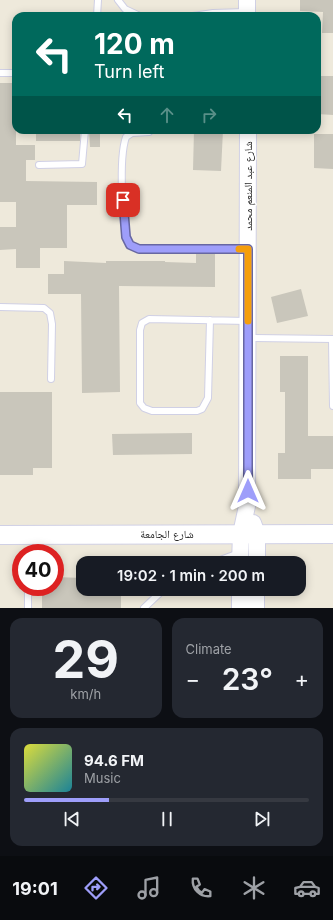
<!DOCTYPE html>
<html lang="en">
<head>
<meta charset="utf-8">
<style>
  :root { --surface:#171b24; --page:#242831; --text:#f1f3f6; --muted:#9ea1a6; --line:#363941; --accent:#9e9efa }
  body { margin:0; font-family:Inter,"Noto Naskh Arabic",sans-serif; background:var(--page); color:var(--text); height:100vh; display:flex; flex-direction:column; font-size:15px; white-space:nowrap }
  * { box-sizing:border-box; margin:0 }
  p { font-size:13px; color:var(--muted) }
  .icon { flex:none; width:22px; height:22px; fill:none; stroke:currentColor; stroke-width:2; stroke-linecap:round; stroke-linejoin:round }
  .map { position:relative; height:608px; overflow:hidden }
  .sheet { display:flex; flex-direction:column; gap:10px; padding:10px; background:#0d0f14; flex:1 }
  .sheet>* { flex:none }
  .banner { position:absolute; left:12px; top:12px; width:309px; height:122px; border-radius:12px; box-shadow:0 2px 10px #0003; background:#00695c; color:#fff; overflow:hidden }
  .speed { position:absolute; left:12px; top:544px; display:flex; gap:8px; font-size:20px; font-weight:700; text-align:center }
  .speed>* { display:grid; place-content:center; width:52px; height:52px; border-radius:50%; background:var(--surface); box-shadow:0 2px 10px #0003; line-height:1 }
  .speed .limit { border:6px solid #d22; background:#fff; color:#111 }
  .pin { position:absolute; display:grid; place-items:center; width:34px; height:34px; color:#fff; margin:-17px; border-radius:8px; box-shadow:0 2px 6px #0006 }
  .me { position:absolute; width:44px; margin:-22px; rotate:0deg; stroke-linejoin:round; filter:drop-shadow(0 0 3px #0008) }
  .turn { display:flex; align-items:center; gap:14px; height:84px; padding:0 16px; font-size:18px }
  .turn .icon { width:52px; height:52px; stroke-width:2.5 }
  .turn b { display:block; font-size:28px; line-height:34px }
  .lanes { display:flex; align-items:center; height:38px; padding:0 16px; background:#0003; justify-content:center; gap:20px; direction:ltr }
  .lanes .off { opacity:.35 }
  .big { font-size:30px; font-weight:600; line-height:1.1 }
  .sheet .tile { flex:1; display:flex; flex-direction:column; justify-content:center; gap:6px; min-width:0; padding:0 14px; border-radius:12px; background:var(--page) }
  .sheet .dial { align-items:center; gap:0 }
  .dial b { font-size:52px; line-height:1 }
  .song { display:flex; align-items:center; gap:12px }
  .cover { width:48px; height:48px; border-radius:6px; background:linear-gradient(135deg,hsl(60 70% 55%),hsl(190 70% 35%)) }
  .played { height:4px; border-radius:2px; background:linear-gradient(90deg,var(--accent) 30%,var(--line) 30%) }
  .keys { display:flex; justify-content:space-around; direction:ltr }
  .heat { display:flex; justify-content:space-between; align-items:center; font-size:22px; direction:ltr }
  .sheet .tiles { flex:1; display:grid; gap:10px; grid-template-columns:1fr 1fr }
  .tile:last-child { grid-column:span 2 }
  .trip { position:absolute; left:76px; top:556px; width:230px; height:40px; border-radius:12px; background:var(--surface); box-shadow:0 2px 10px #0003; font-weight:600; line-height:40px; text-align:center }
  .tab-bar { display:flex; height:64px; justify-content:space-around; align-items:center; background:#090b0e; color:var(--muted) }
  .tab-bar .icon { width:28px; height:28px }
  .tab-bar .selected { color:var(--accent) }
  .tab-bar b { font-size:18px; color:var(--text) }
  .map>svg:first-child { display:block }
  .building { fill:#c9c6bb }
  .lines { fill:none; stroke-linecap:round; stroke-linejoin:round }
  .service-casing { stroke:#d0d0e5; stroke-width:8 }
  .tertiary-casing { stroke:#d0d0e5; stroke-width:18 }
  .secondary-casing { stroke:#d0d0e5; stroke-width:20 }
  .service { stroke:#fff; stroke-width:6 }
  .tertiary { stroke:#fff; stroke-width:16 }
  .secondary { stroke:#fff; stroke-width:18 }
  .route-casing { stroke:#6767a2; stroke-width:10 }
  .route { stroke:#9e9efa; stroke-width:7 }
  .slow { stroke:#f59e0b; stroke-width:7 }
  .labels { text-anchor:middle; stroke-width:3; stroke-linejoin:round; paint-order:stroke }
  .street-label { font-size:11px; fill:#2a2a2a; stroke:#fff }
</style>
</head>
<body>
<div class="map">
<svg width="333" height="608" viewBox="0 0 333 608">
  <rect width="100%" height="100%" fill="#eee9db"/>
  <g class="building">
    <path d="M300,0H333V33H322L323,12L300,11Z"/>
    <path d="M317,76H333V115L317,114Z"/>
    <path d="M0,83H16V145H35V160H26V181L97,182V205H67V248H40V268H16V249L0,250V227H16V202H0Z"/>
    <rect x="36" y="130" width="44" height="11"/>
    <path d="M89,130H100V147H90Z"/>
    <path d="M194,130H223L221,171L193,170Z"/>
    <path d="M314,134H333V169L314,168Z"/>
    <path d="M196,254H215V287L119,286L120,392L82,393L81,294H48V274H64V261L106,263V261H165V262L196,263Z"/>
    <path d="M301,289L308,316L277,323L271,297Z"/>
    <path d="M280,356H308V436H333V469H311V479H278V453H285V392H280Z"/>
    <path d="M0,392H52V468H33V475H0Z"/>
    <path d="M192,433V454L113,455L112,434Z"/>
    <path d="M55,577L83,578V589H121V608H42V587H55Z"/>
  </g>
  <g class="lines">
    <g class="service-casing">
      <g id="service">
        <path d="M118,0L125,9L140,16"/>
        <path d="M97,16L98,0"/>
        <path d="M193,16L213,13L247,12"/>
        <path d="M0,73H16"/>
        <path d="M149,132L132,133L126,137C119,157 121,226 130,245L139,249H246"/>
        <path d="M39,165L82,164L85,130"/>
        <path d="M0,307L44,308L50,313L52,324L51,379"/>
        <path d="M210,320L208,398L202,409L197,411H152L144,408L140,403V330L142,323L149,319L247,321"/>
        <path d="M249,338L333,339"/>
        <path d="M332,339L333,406"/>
        <path d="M212,563L239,553"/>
        <path d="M28,587V608"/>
        <path d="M144,608L164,589"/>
      </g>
    </g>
    <g class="tertiary-casing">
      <g id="tertiary">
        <path d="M247,0V16"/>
        <path d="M253,523L257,534V563"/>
        <path d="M240,563L241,534L247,506L248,130"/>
        <path d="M240,608V589"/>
        <path d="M256,608V589"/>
      </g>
    </g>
    <g class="secondary-casing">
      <path id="secondary" d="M0,535L333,534"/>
    </g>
    <use href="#service" class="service"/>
    <use href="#tertiary" class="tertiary"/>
    <use href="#secondary" class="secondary"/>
  </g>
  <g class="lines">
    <g class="route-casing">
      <path id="route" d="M123,200L126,237L130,245L139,249H248V491"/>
    </g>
    <use href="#route" class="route"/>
    <path class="slow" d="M239,249H248V321"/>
  </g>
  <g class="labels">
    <g class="street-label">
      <text transform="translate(248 186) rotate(-90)" y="4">شارع عبد المنعم محمد</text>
      <text x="167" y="538">شارع الجامعة</text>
    </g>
  </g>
</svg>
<div class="speed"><div class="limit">40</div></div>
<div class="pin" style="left:123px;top:200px;background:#d93025"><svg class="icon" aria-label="arrive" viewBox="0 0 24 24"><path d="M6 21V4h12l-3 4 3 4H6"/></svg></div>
<svg class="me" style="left:248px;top:491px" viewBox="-20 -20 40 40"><path d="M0-17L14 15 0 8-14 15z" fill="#9e9efa" stroke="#fff" stroke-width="4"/></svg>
<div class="trip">19:02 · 1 min · 200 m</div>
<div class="banner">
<div class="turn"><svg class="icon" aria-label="left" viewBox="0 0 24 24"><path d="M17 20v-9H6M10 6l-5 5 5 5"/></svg><div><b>120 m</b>Turn left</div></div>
<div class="lanes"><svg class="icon" aria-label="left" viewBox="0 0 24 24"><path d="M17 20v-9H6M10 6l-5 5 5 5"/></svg><svg class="icon off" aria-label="ahead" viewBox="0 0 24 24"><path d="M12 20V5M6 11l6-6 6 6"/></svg><svg class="icon off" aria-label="right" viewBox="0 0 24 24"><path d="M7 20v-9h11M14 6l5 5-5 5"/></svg></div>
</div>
</div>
<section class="sheet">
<div class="tiles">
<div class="tile dial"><b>29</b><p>km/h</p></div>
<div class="tile"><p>Climate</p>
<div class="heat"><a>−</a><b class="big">23°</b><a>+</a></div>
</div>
<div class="tile">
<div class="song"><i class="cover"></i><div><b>94.6 FM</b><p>Music</p></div></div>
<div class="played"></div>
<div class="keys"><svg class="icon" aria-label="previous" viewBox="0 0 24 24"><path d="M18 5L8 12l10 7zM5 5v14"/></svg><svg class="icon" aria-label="pause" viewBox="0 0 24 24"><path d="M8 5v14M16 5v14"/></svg><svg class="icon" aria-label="next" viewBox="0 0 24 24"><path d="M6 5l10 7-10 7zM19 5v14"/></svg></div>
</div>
</div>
</section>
<nav class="tab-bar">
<b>19:01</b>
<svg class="icon selected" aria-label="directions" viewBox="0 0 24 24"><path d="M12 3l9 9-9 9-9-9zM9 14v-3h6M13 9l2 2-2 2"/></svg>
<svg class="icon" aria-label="music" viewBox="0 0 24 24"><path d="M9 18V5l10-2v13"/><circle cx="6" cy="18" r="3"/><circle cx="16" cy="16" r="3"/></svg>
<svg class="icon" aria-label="phone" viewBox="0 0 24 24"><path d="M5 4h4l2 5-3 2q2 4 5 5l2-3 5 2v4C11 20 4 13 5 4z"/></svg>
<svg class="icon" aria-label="climate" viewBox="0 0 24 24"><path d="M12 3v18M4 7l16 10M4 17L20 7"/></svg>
<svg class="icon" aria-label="car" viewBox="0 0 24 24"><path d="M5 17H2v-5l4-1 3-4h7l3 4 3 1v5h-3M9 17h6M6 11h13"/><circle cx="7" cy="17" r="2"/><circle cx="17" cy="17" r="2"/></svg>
</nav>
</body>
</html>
